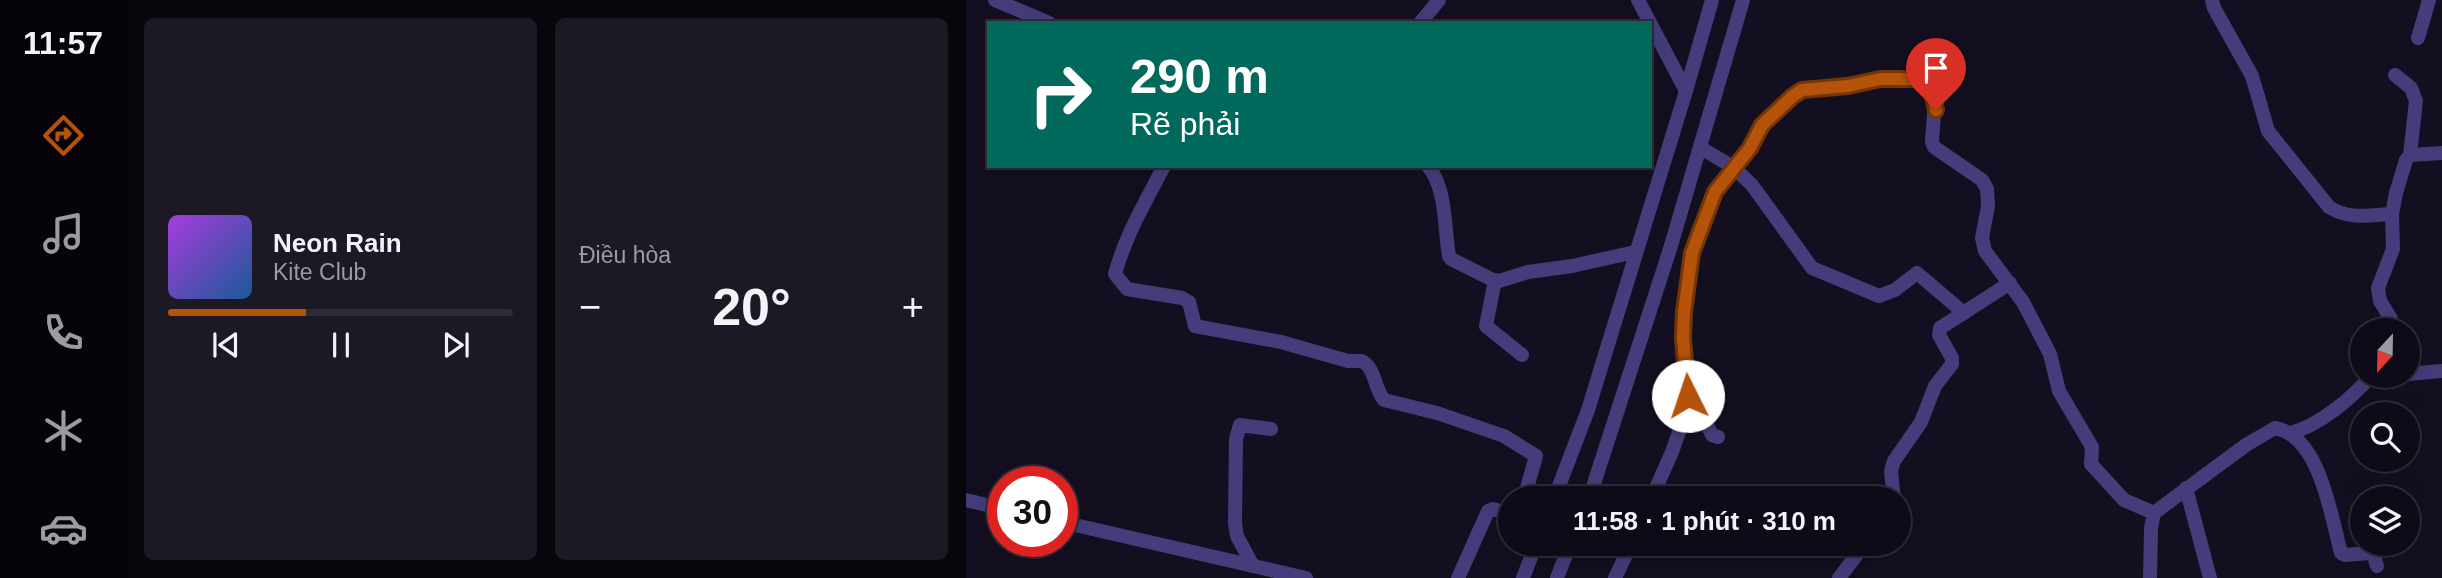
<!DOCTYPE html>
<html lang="vi">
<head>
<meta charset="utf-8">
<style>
  :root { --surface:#0e0b18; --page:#1c1925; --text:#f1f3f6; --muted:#9b9ba2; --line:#2e2b37; --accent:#b45309 }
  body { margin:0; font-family:Arial,sans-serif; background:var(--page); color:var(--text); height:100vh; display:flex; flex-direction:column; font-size:26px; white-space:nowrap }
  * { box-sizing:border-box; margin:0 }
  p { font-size:23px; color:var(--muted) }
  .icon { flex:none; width:38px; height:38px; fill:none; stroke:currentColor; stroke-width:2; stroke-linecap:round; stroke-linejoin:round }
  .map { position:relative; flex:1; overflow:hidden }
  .sheet { display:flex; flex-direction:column; gap:18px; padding:18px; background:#08060d; width:840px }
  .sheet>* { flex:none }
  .top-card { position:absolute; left:21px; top:21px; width:665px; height:147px; border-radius:0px; box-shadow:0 7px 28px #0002,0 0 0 2px var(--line); background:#00695c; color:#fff; overflow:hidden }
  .needle { width:46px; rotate:202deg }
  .buttons { position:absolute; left:1384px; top:318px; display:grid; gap:14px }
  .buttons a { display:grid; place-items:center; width:70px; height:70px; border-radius:50%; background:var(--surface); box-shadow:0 7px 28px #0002,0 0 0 2px var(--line); font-size:35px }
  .speed { position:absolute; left:21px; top:466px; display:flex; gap:14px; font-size:35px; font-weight:700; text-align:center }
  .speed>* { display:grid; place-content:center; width:91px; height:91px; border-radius:50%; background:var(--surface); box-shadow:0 7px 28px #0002,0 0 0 2px var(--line); line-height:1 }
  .speed .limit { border:10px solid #d22; background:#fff; color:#111 }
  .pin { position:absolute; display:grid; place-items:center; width:60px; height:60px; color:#fff; margin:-72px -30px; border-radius:50% 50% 50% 0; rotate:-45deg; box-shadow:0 0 7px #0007 }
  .pin .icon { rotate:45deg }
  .me { position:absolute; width:77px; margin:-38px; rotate:356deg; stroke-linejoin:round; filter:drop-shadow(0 0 5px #0008) }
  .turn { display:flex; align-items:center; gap:24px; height:147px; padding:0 28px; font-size:32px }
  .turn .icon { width:91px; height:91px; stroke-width:2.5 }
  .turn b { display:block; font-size:49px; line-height:60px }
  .big { font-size:52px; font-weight:700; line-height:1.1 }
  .sheet .widget { flex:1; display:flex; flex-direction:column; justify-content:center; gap:10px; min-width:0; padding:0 24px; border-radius:10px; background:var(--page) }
  .song { display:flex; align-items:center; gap:21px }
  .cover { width:84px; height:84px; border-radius:10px; background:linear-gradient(135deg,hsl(280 70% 55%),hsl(210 70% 35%)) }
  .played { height:7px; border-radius:4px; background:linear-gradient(90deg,var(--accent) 40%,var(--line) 40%) }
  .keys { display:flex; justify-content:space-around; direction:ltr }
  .heat { display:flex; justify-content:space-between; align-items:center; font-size:38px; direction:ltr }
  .sheet .tiles { flex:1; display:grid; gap:18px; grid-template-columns:repeat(2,1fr) }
  .trip { position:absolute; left:532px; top:486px; width:413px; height:70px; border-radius:35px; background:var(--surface); box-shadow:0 7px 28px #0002,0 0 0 2px var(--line); font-weight:700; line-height:70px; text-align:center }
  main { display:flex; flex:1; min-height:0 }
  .tabs { display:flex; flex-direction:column; width:126px; justify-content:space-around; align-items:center; background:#06040a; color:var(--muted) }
  .tabs .icon { width:49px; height:49px }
  .tabs .current { color:var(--accent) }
  .tabs b { font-size:32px; color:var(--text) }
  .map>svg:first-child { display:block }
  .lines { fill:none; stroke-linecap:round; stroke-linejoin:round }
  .minor { stroke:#453d7b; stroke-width:14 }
  .route-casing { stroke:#753606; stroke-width:18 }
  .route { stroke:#b45309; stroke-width:12 }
</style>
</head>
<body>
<main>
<nav class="tabs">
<b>11:57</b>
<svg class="icon current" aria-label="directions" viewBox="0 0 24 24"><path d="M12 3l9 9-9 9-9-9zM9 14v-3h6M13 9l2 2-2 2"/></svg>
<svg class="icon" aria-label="music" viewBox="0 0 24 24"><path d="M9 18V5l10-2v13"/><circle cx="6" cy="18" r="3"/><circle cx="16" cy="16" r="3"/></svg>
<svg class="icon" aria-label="phone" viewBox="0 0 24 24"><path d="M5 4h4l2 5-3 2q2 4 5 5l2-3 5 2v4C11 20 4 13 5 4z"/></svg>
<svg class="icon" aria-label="climate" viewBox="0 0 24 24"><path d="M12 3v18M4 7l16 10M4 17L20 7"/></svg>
<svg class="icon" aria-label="car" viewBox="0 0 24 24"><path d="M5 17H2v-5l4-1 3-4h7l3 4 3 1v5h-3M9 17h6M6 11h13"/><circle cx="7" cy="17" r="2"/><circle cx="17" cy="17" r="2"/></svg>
</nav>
<section class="sheet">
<div class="tiles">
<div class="widget">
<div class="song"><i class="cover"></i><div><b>Neon Rain</b><p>Kite Club</p></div></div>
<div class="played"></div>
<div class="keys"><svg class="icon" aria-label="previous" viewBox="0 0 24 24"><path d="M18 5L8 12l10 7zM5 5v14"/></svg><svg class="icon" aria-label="pause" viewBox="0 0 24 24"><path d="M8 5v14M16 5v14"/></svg><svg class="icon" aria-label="next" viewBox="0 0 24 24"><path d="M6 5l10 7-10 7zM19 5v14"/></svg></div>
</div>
<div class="widget"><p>Điều hòa</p>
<div class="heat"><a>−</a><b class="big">20°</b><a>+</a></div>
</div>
</div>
</section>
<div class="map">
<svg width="1476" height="578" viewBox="0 0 1476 578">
  <rect width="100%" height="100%" fill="#130f20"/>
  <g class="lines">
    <g class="minor">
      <path d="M29,0L83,23"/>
      <path d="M672,0L720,91"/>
      <path d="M1246,0L1248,8L1286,76L1302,131L1363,207C1383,220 1403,215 1426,214"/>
      <path d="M454,23L473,0"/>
      <path d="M1452,38L1463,0"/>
      <path d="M1429,75L1445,88L1450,101L1444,155"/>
      <path d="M735,148L767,167L786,185L846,268L913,296L929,290L951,273L998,313"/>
      <path d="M198,166C180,201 159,236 149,274L161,289L216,298L223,302L229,326L315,342L382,361H396C410,369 408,388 418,400L471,413L538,436L570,456L558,499"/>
      <path d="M462,166C481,189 478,228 483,256L485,259L527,280L533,281L562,272L606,266L669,252"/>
      <path d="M529,280L520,326L556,355"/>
      <path d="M1426,331L1425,319L1414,301L1412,288L1427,249L1426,214L1430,193L1440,160L1444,155L1476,153"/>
      <path d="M1442,374L1476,371"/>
      <path d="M722,396L737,403L741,409C739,417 741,427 746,435L752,437"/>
      <path d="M1324,433C1353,426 1386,398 1405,376"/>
      <path d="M1220,488L1244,578"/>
      <path d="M588,499L622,410L720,91L746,0"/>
      <path d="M623,499L704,249L777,0"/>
      <path d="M685,499L706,452L715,426L722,396L717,338L718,312L726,253L749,192L784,148L796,125L831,92L914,79L949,77L960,83L969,100L966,142L968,147L1016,180L1021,189L1022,206L1016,238L1019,251L1057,302L1084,354L1093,391L1126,447L1125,464L1158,500L1188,513"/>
      <path d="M928,499L925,471L928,461L955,422L969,386L986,364V358L973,335L974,328L1044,283"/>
      <path d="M0,500L37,509"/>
      <path d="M96,522L340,578"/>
      <path d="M287,566L271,536L269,523L270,439L274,425L305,429"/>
      <path d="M492,578L522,511L527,509L544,514"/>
      <path d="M557,578L570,544"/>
      <path d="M591,578L604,544"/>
      <path d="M649,578L665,544"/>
      <path d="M873,578L899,544"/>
      <path d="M1184,578L1185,528L1188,513L1280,445L1309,428C1354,436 1365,516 1375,553L1379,555L1404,553L1408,556L1411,566"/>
    </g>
  </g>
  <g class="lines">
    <g class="route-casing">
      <path id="route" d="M722,396L717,338L718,312L726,253L749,192L784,148L796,125L827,96L836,90L882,86L914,79H956L966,92L970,110"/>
    </g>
    <use href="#route" class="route"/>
  </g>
</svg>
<div class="buttons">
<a><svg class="needle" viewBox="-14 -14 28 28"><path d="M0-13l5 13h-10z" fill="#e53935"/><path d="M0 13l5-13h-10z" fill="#9b9ba2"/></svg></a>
<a><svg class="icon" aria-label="search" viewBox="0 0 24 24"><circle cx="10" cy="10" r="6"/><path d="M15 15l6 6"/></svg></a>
<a><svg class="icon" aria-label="layers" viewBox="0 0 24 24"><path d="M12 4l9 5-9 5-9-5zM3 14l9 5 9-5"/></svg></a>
</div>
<div class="speed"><div class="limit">30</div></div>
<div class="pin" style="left:970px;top:110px;background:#d93025"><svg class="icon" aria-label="arrive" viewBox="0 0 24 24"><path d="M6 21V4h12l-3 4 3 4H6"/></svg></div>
<svg class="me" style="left:722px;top:396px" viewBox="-20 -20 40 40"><circle r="19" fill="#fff"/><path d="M0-13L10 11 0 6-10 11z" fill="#b45309"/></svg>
<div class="trip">11:58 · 1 phút · 310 m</div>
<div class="top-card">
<div class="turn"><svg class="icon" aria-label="right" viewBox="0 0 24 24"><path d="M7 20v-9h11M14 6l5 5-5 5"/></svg><div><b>290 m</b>Rẽ phải</div></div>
</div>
</div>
</main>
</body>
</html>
